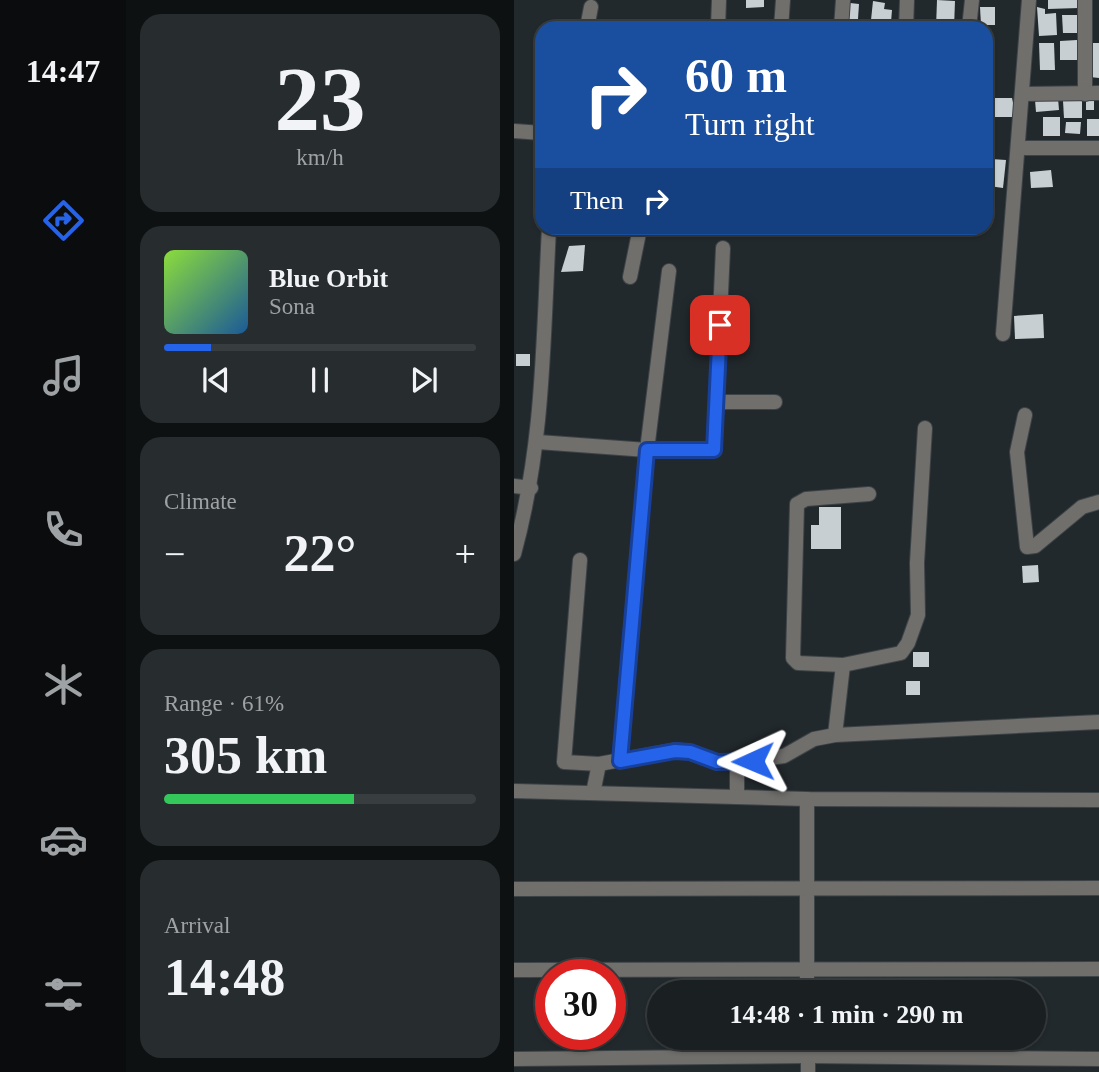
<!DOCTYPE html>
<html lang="en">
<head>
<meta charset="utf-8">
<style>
  :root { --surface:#1a1f21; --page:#272c2e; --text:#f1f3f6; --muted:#9fa2a5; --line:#383d3f; --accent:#2563eb }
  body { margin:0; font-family:Georgia,serif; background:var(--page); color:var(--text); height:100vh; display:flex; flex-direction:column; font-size:26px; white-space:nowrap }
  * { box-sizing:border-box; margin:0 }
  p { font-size:23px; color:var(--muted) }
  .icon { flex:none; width:38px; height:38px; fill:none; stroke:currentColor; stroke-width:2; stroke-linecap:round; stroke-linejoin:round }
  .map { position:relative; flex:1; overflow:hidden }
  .drawer { display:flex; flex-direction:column; gap:14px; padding:14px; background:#0e1112; width:388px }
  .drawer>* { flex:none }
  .hud { position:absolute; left:21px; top:21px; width:458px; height:214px; border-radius:21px; box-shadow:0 2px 5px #0004,0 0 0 2px var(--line); background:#1a4fa0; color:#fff; overflow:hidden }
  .speed { position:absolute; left:21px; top:959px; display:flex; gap:14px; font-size:35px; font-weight:700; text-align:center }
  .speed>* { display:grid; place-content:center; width:91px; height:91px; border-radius:50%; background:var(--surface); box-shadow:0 2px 5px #0004,0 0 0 2px var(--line); line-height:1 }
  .speed .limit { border:10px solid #d22; background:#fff; color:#111 }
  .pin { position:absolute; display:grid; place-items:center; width:60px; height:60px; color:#fff; margin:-30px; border-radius:14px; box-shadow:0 4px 10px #0006 }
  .me { position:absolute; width:77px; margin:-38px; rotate:269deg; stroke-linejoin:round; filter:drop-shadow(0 0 5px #0008) }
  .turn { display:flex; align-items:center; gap:24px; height:147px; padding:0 35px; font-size:32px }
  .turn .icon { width:91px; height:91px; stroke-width:2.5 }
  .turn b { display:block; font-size:49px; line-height:60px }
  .then { display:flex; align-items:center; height:66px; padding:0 35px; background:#0003; gap:14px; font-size:26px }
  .big { font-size:52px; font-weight:700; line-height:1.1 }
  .drawer .widget { flex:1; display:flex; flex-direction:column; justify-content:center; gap:10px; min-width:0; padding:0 24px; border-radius:21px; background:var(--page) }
  .drawer .dial { align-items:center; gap:0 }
  .dial b { font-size:91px; line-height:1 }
  .song { display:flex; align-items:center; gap:21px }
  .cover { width:84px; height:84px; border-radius:10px; background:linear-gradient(135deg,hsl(90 70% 55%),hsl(210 70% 35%)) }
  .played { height:7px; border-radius:4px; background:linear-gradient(90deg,var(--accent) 15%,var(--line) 15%) }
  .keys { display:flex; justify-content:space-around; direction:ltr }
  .heat { display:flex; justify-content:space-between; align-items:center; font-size:38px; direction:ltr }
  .charge { height:10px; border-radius:5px; background:linear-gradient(90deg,#34c759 61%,var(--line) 0) }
  .trip { position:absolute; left:133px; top:980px; width:399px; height:70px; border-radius:35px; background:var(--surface); box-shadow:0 2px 5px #0004,0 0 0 2px var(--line); font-weight:700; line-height:70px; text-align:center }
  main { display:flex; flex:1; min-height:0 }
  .menu { display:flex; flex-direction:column; width:126px; justify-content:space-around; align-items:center; background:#0a0c0d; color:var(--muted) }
  .menu .icon { width:49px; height:49px }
  .menu .selected { color:var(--accent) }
  .menu b { font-size:32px; color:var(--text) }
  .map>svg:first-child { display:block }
  .building { fill:#c7cfd3 }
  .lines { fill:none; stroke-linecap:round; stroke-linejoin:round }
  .minor-casing { stroke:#3d4447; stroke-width:16 }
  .minor { stroke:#706f6c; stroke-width:14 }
  .route-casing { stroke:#184099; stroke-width:18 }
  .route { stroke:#2563eb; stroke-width:12 }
</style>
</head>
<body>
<main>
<nav class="menu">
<b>14:47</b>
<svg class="icon selected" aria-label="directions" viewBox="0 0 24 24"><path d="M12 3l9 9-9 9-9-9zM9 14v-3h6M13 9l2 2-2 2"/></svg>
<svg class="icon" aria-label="music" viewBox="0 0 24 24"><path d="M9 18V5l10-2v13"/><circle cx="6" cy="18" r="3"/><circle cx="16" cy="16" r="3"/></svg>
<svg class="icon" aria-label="phone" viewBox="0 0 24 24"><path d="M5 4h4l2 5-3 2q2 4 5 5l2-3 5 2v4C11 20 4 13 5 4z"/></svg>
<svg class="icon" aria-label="climate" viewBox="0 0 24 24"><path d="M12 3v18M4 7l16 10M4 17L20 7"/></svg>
<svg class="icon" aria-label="car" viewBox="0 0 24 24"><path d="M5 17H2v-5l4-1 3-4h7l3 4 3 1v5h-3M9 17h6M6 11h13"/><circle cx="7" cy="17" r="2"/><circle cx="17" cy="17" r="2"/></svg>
<svg class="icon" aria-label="filters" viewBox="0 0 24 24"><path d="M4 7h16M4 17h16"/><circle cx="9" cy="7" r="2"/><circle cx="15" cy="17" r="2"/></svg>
</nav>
<section class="drawer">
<div class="widget dial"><b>23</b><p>km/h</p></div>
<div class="widget">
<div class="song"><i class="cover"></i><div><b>Blue Orbit</b><p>Sona</p></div></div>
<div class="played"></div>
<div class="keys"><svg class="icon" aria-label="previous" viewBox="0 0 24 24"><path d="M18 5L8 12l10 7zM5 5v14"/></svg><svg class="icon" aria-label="pause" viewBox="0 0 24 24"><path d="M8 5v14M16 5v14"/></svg><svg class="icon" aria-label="next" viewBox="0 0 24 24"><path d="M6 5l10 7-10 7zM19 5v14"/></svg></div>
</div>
<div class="widget"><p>Climate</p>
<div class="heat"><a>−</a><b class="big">22°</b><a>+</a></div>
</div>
<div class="widget"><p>Range · 61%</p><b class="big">305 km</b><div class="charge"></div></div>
<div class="widget"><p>Arrival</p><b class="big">14:48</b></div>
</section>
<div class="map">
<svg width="585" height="1072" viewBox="0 0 585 1072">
  <rect width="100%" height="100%" fill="#22292c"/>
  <g class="building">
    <path d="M232,0H250V7L232,8Z"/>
    <path d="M423,0L441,1L440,28H422Z"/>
    <path d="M534,0H565V8L534,9Z"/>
    <path d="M359,1L371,3L370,9L378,10L377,22L357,20Z"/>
    <path d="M336,3L345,4L344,19H335Z"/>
    <path d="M466,7H481V25H467Z"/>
    <path d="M523,7L531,9V14L542,13L543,35L525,36Z"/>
    <path d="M548,15H563L564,33H549Z"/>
    <path d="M404,19H417V28H403Z"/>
    <path d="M563,40L564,60H546V41Z"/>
    <path d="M525,43H540L541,70H526Z"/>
    <path d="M576,43H585V78L576,77Z"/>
    <rect x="472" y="70" width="8" height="17"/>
    <path d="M560,96H568V118H550L549,101Z"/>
    <path d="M481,98H498L502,117H481Z"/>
    <path d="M544,98L545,110L522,112L521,100Z"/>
    <rect x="572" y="99" width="8" height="11"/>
    <rect x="529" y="117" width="17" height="19"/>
    <rect x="573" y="119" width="12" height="17"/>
    <path d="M552,122H567L566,134L551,133Z"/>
    <path d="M477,159L492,160L489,188L475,186Z"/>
    <path d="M537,170L539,187L517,188L516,172Z"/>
    <path d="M71,245L69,271L47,272L55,246Z"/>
    <path d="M529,314L530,338L501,339L500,316Z"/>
    <rect x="2" y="354" width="14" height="12"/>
    <path d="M305,507H327V549H297V525H305Z"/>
    <path d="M524,565L525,582L509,583L508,566Z"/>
    <rect x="399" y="652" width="16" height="15"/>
    <rect x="392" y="681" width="14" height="14"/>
  </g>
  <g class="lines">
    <g class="minor-casing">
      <g id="minor">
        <path d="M571,0V94"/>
        <path d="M73,28L77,7"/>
        <path d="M204,28L205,0"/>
        <path d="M267,28L269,0"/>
        <path d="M327,28L329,0"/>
        <path d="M392,28L393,0"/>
        <path d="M455,28L458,0"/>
        <path d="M508,94L585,93"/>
        <path d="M0,131L28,133"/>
        <path d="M504,148H585"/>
        <path d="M116,277L126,228"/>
        <path d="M489,334L515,0"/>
        <path d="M202,402H261"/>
        <path d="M511,415L503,452L513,547L521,546L568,507L585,502"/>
        <path d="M24,442L133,450H200L209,248"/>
        <path d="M0,486L17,488"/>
        <path d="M0,554C30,444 29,341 35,228"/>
        <path d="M66,560L50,762L85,764L161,750L176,752L203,762L223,763L270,756L300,739L321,735L585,722"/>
        <path d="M329,665L284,663L279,658L283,504L292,499L355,494"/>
        <path d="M321,735L329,665L387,653L394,643L404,615L403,563L411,428"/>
        <path d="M106,761L133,450L155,271"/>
        <path d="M223,763V797"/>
        <path d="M0,791L293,799L585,800"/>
        <path d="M79,793L85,764"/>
        <path d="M293,799V992"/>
        <path d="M0,889L585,888"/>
        <path d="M0,970L585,969"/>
        <path d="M294,1038V1072"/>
        <path d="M0,1059L294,1056L585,1059"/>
      </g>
    </g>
    <use href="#minor" class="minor"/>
  </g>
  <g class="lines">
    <g class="route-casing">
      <path id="route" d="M206,325L200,450H133L106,761L161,751L176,752L203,762L239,761"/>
    </g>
    <use href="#route" class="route"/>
  </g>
</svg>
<div class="speed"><div class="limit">30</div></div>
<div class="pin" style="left:206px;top:325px;background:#d93025"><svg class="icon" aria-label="arrive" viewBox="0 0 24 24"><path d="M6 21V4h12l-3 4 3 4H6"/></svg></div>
<svg class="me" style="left:239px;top:761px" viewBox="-20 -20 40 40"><path d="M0-17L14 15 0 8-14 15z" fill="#2563eb" stroke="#fff" stroke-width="4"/></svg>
<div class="trip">14:48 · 1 min · 290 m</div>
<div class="hud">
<div class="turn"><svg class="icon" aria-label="right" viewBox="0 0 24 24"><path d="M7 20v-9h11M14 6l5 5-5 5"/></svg><div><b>60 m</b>Turn right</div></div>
<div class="then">Then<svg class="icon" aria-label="right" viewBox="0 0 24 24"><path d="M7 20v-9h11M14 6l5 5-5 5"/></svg></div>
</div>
</div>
</main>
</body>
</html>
